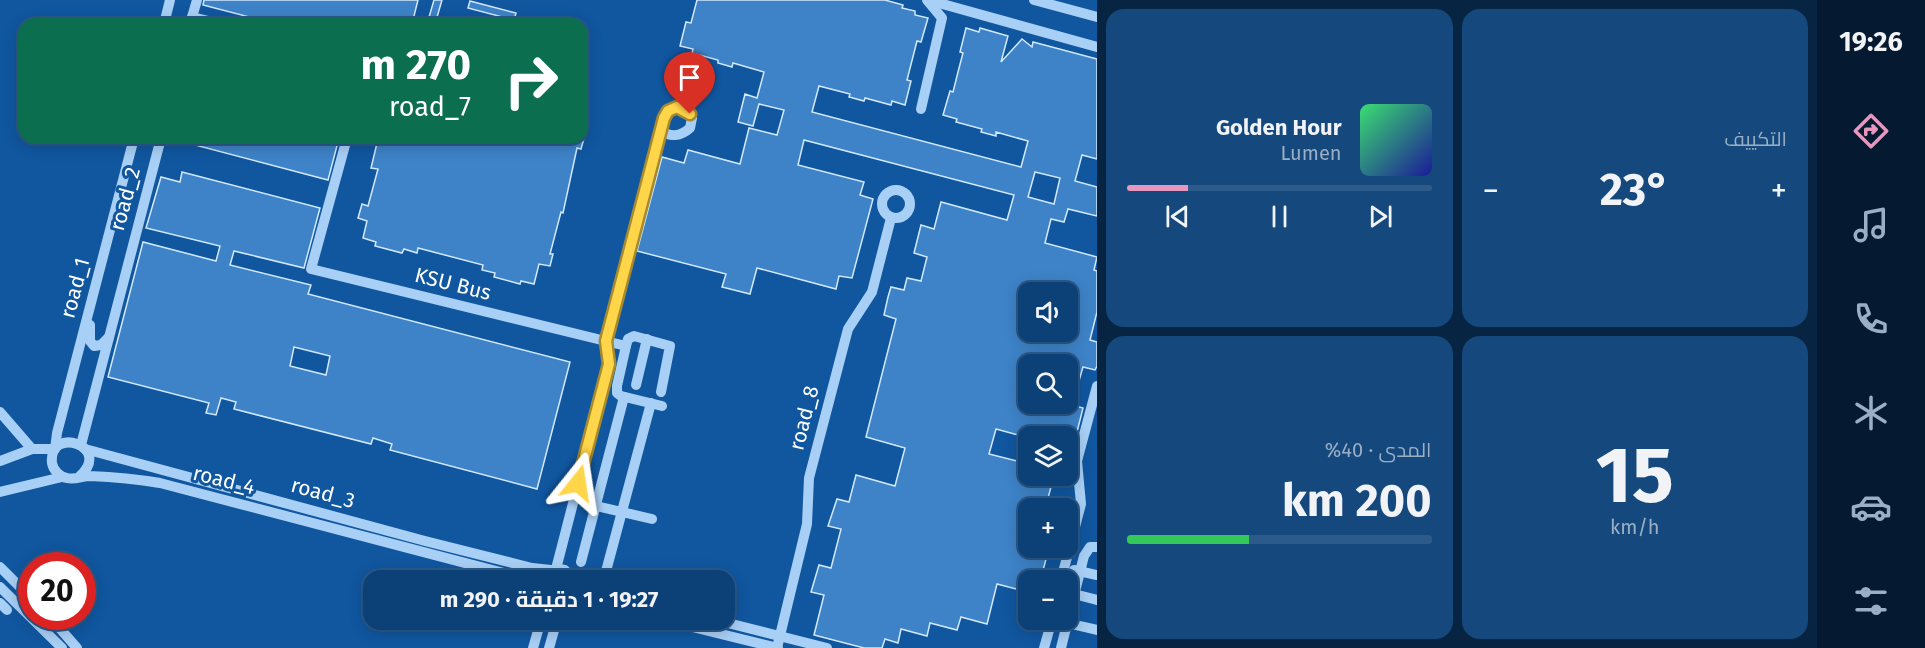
<!DOCTYPE html>
<html lang="ar">
<head>
<meta charset="utf-8">
<style>
  :root { --surface:#0c4178; --page:#15487d; --text:#f1f3f6; --muted:#9aafc6; --line:#2c5a8a; --accent:#e797bd }
  body { margin:0; font-family:"Fira Sans",Cairo,sans-serif; background:var(--page); color:var(--text); direction:rtl; height:100vh; display:flex; flex-direction:column; font-size:22px; white-space:nowrap }
  * { box-sizing:border-box; margin:0 }
  p { font-size:20px; color:var(--muted) }
  .icon { flex:none; width:33px; height:33px; fill:none; stroke:currentColor; stroke-width:2; stroke-linecap:round; stroke-linejoin:round }
  .map { position:relative; flex:1; overflow:hidden; direction:ltr }
  .drawer { display:flex; flex-direction:column; gap:9px; padding:9px; background:#072442; width:720px }
  .drawer>* { flex:none }
  .hud { position:absolute; left:18px; top:18px; width:570px; height:126px; border-radius:18px; box-shadow:0 3px 15px #0003,0 0 0 2px var(--line); direction:rtl; background:#0b6e4f; color:#fff; overflow:hidden }
  .controls { position:absolute; left:1018px; top:282px; display:grid; gap:12px }
  .controls a { display:grid; place-items:center; width:60px; height:60px; border-radius:12px; background:var(--surface); box-shadow:0 3px 15px #0003,0 0 0 2px var(--line); font-size:30px }
  .speed { position:absolute; left:18px; top:552px; display:flex; gap:12px; font-size:30px; font-weight:700; text-align:center }
  .speed>* { display:grid; place-content:center; width:78px; height:78px; border-radius:50%; background:var(--surface); box-shadow:0 3px 15px #0003,0 0 0 2px var(--line); line-height:1 }
  .speed .limit { border:9px solid #d22; background:#fff; color:#111 }
  .pin { position:absolute; display:grid; place-items:center; width:51px; height:51px; color:#fff; margin:-62px -26px; border-radius:50% 50% 50% 0; rotate:-45deg; box-shadow:0 0 6px #0007 }
  .pin .icon { rotate:45deg }
  .me { position:absolute; width:66px; margin:-33px; rotate:15deg; stroke-linejoin:round; filter:drop-shadow(0 0 4px #0008) }
  .turn { display:flex; align-items:center; gap:21px; height:126px; padding:0 18px; font-size:27px }
  .turn .icon { width:78px; height:78px; stroke-width:2.5 }
  .turn b { display:block; font-size:42px; line-height:51px }
  .big { font-size:45px; font-weight:700; line-height:1.1 }
  .drawer .widget { flex:1; display:flex; flex-direction:column; justify-content:center; gap:9px; min-width:0; padding:0 21px; border-radius:18px; background:var(--page) }
  .drawer .dial { align-items:center; gap:0 }
  .dial b { font-size:78px; line-height:1 }
  .song { display:flex; align-items:center; gap:18px }
  .cover { width:72px; height:72px; border-radius:9px; background:linear-gradient(135deg,hsl(140 70% 55%),hsl(240 70% 35%)) }
  .played { height:6px; border-radius:3px; background:linear-gradient(90deg,var(--accent) 20%,var(--line) 20%) }
  .keys { display:flex; justify-content:space-around; direction:ltr }
  .heat { display:flex; justify-content:space-between; align-items:center; font-size:33px; direction:ltr }
  .charge { height:9px; border-radius:4px; background:linear-gradient(90deg,#34c759 40%,var(--line) 0) }
  .drawer .tiles { flex:1; display:grid; gap:9px; grid-template-columns:repeat(2,1fr) }
  .trip { position:absolute; left:363px; top:570px; width:372px; height:60px; border-radius:18px; background:var(--surface); box-shadow:0 3px 15px #0003,0 0 0 2px var(--line); font-weight:700; line-height:60px; text-align:center; direction:rtl }
  main { display:flex; flex:1; min-height:0 }
  .dock { display:flex; flex-direction:column; width:108px; justify-content:space-around; align-items:center; background:#051a30; color:var(--muted) }
  .dock .icon { width:42px; height:42px }
  .dock .active { color:var(--accent) }
  .dock b { font-size:27px; color:var(--text) }
  .map>svg:first-child { display:block }
  .building { fill:#3e83c8; stroke:#d1e8fe; stroke-width:1.5; fill-rule:evenodd }
  .lines { fill:none; stroke-linecap:round; stroke-linejoin:round }
  .minor { stroke:#a8cff5; stroke-width:10 }
  .route-casing { stroke:#a68a30; stroke-width:15 }
  .route { stroke:#ffd54a; stroke-width:10 }
  .labels { text-anchor:middle; stroke-width:6; stroke-linejoin:round; paint-order:stroke }
  .street-label { font-size:21px; fill:#fff; stroke:#1057a0 }
</style>
</head>
<body>
<main>
<nav class="dock">
<b>19:26</b>
<svg class="icon active" aria-label="directions" viewBox="0 0 24 24"><path d="M12 3l9 9-9 9-9-9zM9 14v-3h6M13 9l2 2-2 2"/></svg>
<svg class="icon" aria-label="music" viewBox="0 0 24 24"><path d="M9 18V5l10-2v13"/><circle cx="6" cy="18" r="3"/><circle cx="16" cy="16" r="3"/></svg>
<svg class="icon" aria-label="phone" viewBox="0 0 24 24"><path d="M5 4h4l2 5-3 2q2 4 5 5l2-3 5 2v4C11 20 4 13 5 4z"/></svg>
<svg class="icon" aria-label="climate" viewBox="0 0 24 24"><path d="M12 3v18M4 7l16 10M4 17L20 7"/></svg>
<svg class="icon" aria-label="car" viewBox="0 0 24 24"><path d="M5 17H2v-5l4-1 3-4h7l3 4 3 1v5h-3M9 17h6M6 11h13"/><circle cx="7" cy="17" r="2"/><circle cx="17" cy="17" r="2"/></svg>
<svg class="icon" aria-label="filters" viewBox="0 0 24 24"><path d="M4 7h16M4 17h16"/><circle cx="9" cy="7" r="2"/><circle cx="15" cy="17" r="2"/></svg>
</nav>
<section class="drawer">
<div class="tiles">
<div class="widget"><p>التكييف</p>
<div class="heat"><a>−</a><b class="big">23°</b><a>+</a></div>
</div>
<div class="widget">
<div class="song"><i class="cover"></i><div><b>Golden Hour</b><p>Lumen</p></div></div>
<div class="played"></div>
<div class="keys"><svg class="icon" aria-label="previous" viewBox="0 0 24 24"><path d="M18 5L8 12l10 7zM5 5v14"/></svg><svg class="icon" aria-label="pause" viewBox="0 0 24 24"><path d="M8 5v14M16 5v14"/></svg><svg class="icon" aria-label="next" viewBox="0 0 24 24"><path d="M6 5l10 7-10 7zM19 5v14"/></svg></div>
</div>
<div class="widget dial"><b>15</b><p>km/h</p></div>
<div class="widget"><p>المدى · 40%</p><b class="big">200 km</b><div class="charge"></div></div>
</div>
</section>
<div class="map">
<svg width="1097" height="648" viewBox="0 0 1097 648">
  <rect width="100%" height="100%" fill="#1057a0"/>
  <g class="building">
    <path d="M204,0H418L412,24H328L316,21L315,24H276L203,5Z"/>
    <path d="M434,0H442L435,24H427Z"/>
    <path d="M697,0H885L903,5L902,8L915,11V15L928,18L921,42L917,41L907,80L911,81L905,105L892,101L891,105L865,98L864,101L849,97L850,94L819,86L812,112L1021,167L1028,141L996,132V136L981,132L982,129L956,122L957,119L943,115L950,91L953,92L958,72L963,53L960,52L966,28L979,32L980,28L1008,36L1001,62L1022,39L1032,47L1033,42L1097,59V159L1082,155L1075,181L1097,187V216L1068,209L1064,222L1051,219L1045,243L1097,257L1094,270L1097,271V312L1090,340L1097,342V366L1095,370L1083,367L1072,405L1083,408L1076,436L1065,433L1064,436L1029,438L996,429L989,454L1029,464V476H1054L1048,498L1061,501L1060,508H1029V548H1049L1041,578L1040,580L1027,578L1024,591L997,584L987,624L961,617L957,630L930,623L927,636L901,629L898,643L885,639L882,648H864L814,635L824,595L811,592L819,565L831,568L841,529L828,526L837,499L849,502L856,475L895,486L905,448L866,437L896,319L884,315L888,297L891,287L904,290L907,278L921,281L927,257L914,253L921,225L934,229L941,202L1007,220L1014,195L804,140L798,165L864,182L860,195L873,199L852,278L839,276L836,289L757,268L750,294L722,287L726,274L637,251L662,157L684,163L688,150L740,164L749,128L777,135L784,110L759,104L753,126L738,122L745,94L757,98L764,72L733,63L732,67L718,63V60L692,53L693,49L680,46L686,22L691,23ZM1035,172L1060,178L1054,204L1028,197ZM1029,292H1068V332H1029ZM1029,364H1068V404H1029Z"/>
    <path d="M470,1L516,13L514,20L468,8Z"/>
    <path d="M176,138H339L328,180L176,140Z"/>
    <path d="M389,138H584L581,149L577,148L563,213L561,212L550,254H553L550,266L539,264L534,284L521,281L520,284L494,277L495,273L482,270L483,265L418,248L417,253L404,249L402,253L375,246L376,242L363,238L367,221L358,218L362,204L368,206L378,169L371,168L378,139L388,142Z"/>
    <path d="M182,172L320,208L304,268L234,251L230,265L311,285L308,294L570,362L537,489L390,450L392,444L373,438L371,444L234,409L236,402L221,398L216,415L206,413L209,403L108,377L143,242L216,261L220,246L146,228L161,177L180,182ZM294,347L330,356L326,375L290,366Z"/>
  </g>
  <g class="lines">
    <g class="minor">
      <path d="M928,0L1097,47"/>
      <path d="M1034,0L1097,17"/>
      <path d="M192,17L221,24"/>
      <path d="M164,24L170,0"/>
      <path d="M190,24L197,0"/>
      <path d="M921,109L942,18L927,0"/>
      <path d="M347,138L311,269L626,346L617,386V393L621,396L662,406"/>
      <circle cx="896" cy="204" r="14"/>
      <path d="M90,325V341L94,346L101,345L109,337"/>
      <path d="M626,346L628,339L634,336L670,346L661,392"/>
      <path d="M636,385L647,339"/>
      <path d="M0,412L32,449"/>
      <path d="M81,445L161,138"/>
      <path d="M85,449L425,541L532,568L551,570"/>
      <path d="M0,461L32,449H55L57,433L134,138"/>
      <path d="M80,476C113,446 48,425 52,463C53,470 60,477 67,478C75,480 82,476 90,476C114,477 136,479 160,483L530,580"/>
      <path d="M0,492L62,477"/>
      <path d="M596,506L652,519"/>
      <path d="M581,562L624,397"/>
      <path d="M0,567L32,599"/>
      <path d="M556,569L609,364L606,341L664,119L668,111L677,107L686,111L692,118L690,128C681,136 670,138 661,130"/>
      <path d="M1074,570L1097,575"/>
      <path d="M605,575L651,403"/>
      <path d="M543,580C547,570 555,567 565,570L573,580"/>
      <path d="M1061,580L1081,504L1077,461L1097,386"/>
      <path d="M0,587L62,648"/>
      <path d="M1074,594L1097,600"/>
      <path d="M0,603L7,610"/>
      <path d="M49,616L77,648"/>
      <path d="M1068,619L1084,556L1090,547H1097"/>
      <path d="M664,620L778,648"/>
      <path d="M716,620L827,648"/>
      <path d="M1067,623L1097,630"/>
      <path d="M533,648L541,620"/>
      <path d="M549,648L557,620"/>
      <path d="M777,648L807,524L809,478L848,329L872,292L891,218"/>
      <path d="M1044,648L1052,620"/>
      <path d="M1061,648L1068,620"/>
    </g>
  </g>
  <g class="lines">
    <g class="route-casing">
      <path id="route" d="M578,483L609,364L606,341L664,118L668,111L677,107L690,114"/>
    </g>
    <use href="#route" class="route"/>
  </g>
  <g class="labels">
    <g class="street-label">
      <text transform="translate(125 199) rotate(-75)" y="7">road_2</text>
      <text transform="translate(453 284) rotate(14)" y="7">KSU Bus</text>
      <text transform="translate(75 288) rotate(-75)" y="7">road_1</text>
      <text transform="translate(804 418) rotate(-76)" y="7">road_8</text>
      <text transform="translate(224 480) rotate(14)" y="7">road_4</text>
      <text transform="translate(323 493) rotate(15)" y="7">road_3</text>
    </g>
  </g>
</svg>
<div class="controls">
<a><svg class="icon" aria-label="sound" viewBox="0 0 24 24"><path d="M4 9h4l5-4v14l-5-4H4zM17 9q2 3 0 6"/></svg></a>
<a><svg class="icon" aria-label="search" viewBox="0 0 24 24"><circle cx="10" cy="10" r="6"/><path d="M15 15l6 6"/></svg></a>
<a><svg class="icon" aria-label="layers" viewBox="0 0 24 24"><path d="M12 4l9 5-9 5-9-5zM3 14l9 5 9-5"/></svg></a>
<a>+</a>
<a>−</a>
</div>
<div class="speed"><div class="limit">20</div></div>
<div class="pin" style="left:690px;top:114px;background:#d93025"><svg class="icon" aria-label="arrive" viewBox="0 0 24 24"><path d="M6 21V4h12l-3 4 3 4H6"/></svg></div>
<svg class="me" style="left:578px;top:483px" viewBox="-20 -20 40 40"><path d="M0-17L14 15 0 8-14 15z" fill="#ffd54a" stroke="#fff" stroke-width="4"/></svg>
<div class="trip">19:27 · 1 دقيقة · 290 m</div>
<div class="hud">
<div class="turn"><svg class="icon" aria-label="right" viewBox="0 0 24 24"><path d="M7 20v-9h11M14 6l5 5-5 5"/></svg><div><b>270 m</b>road_7</div></div>
</div>
</div>
</main>
</body>
</html>
